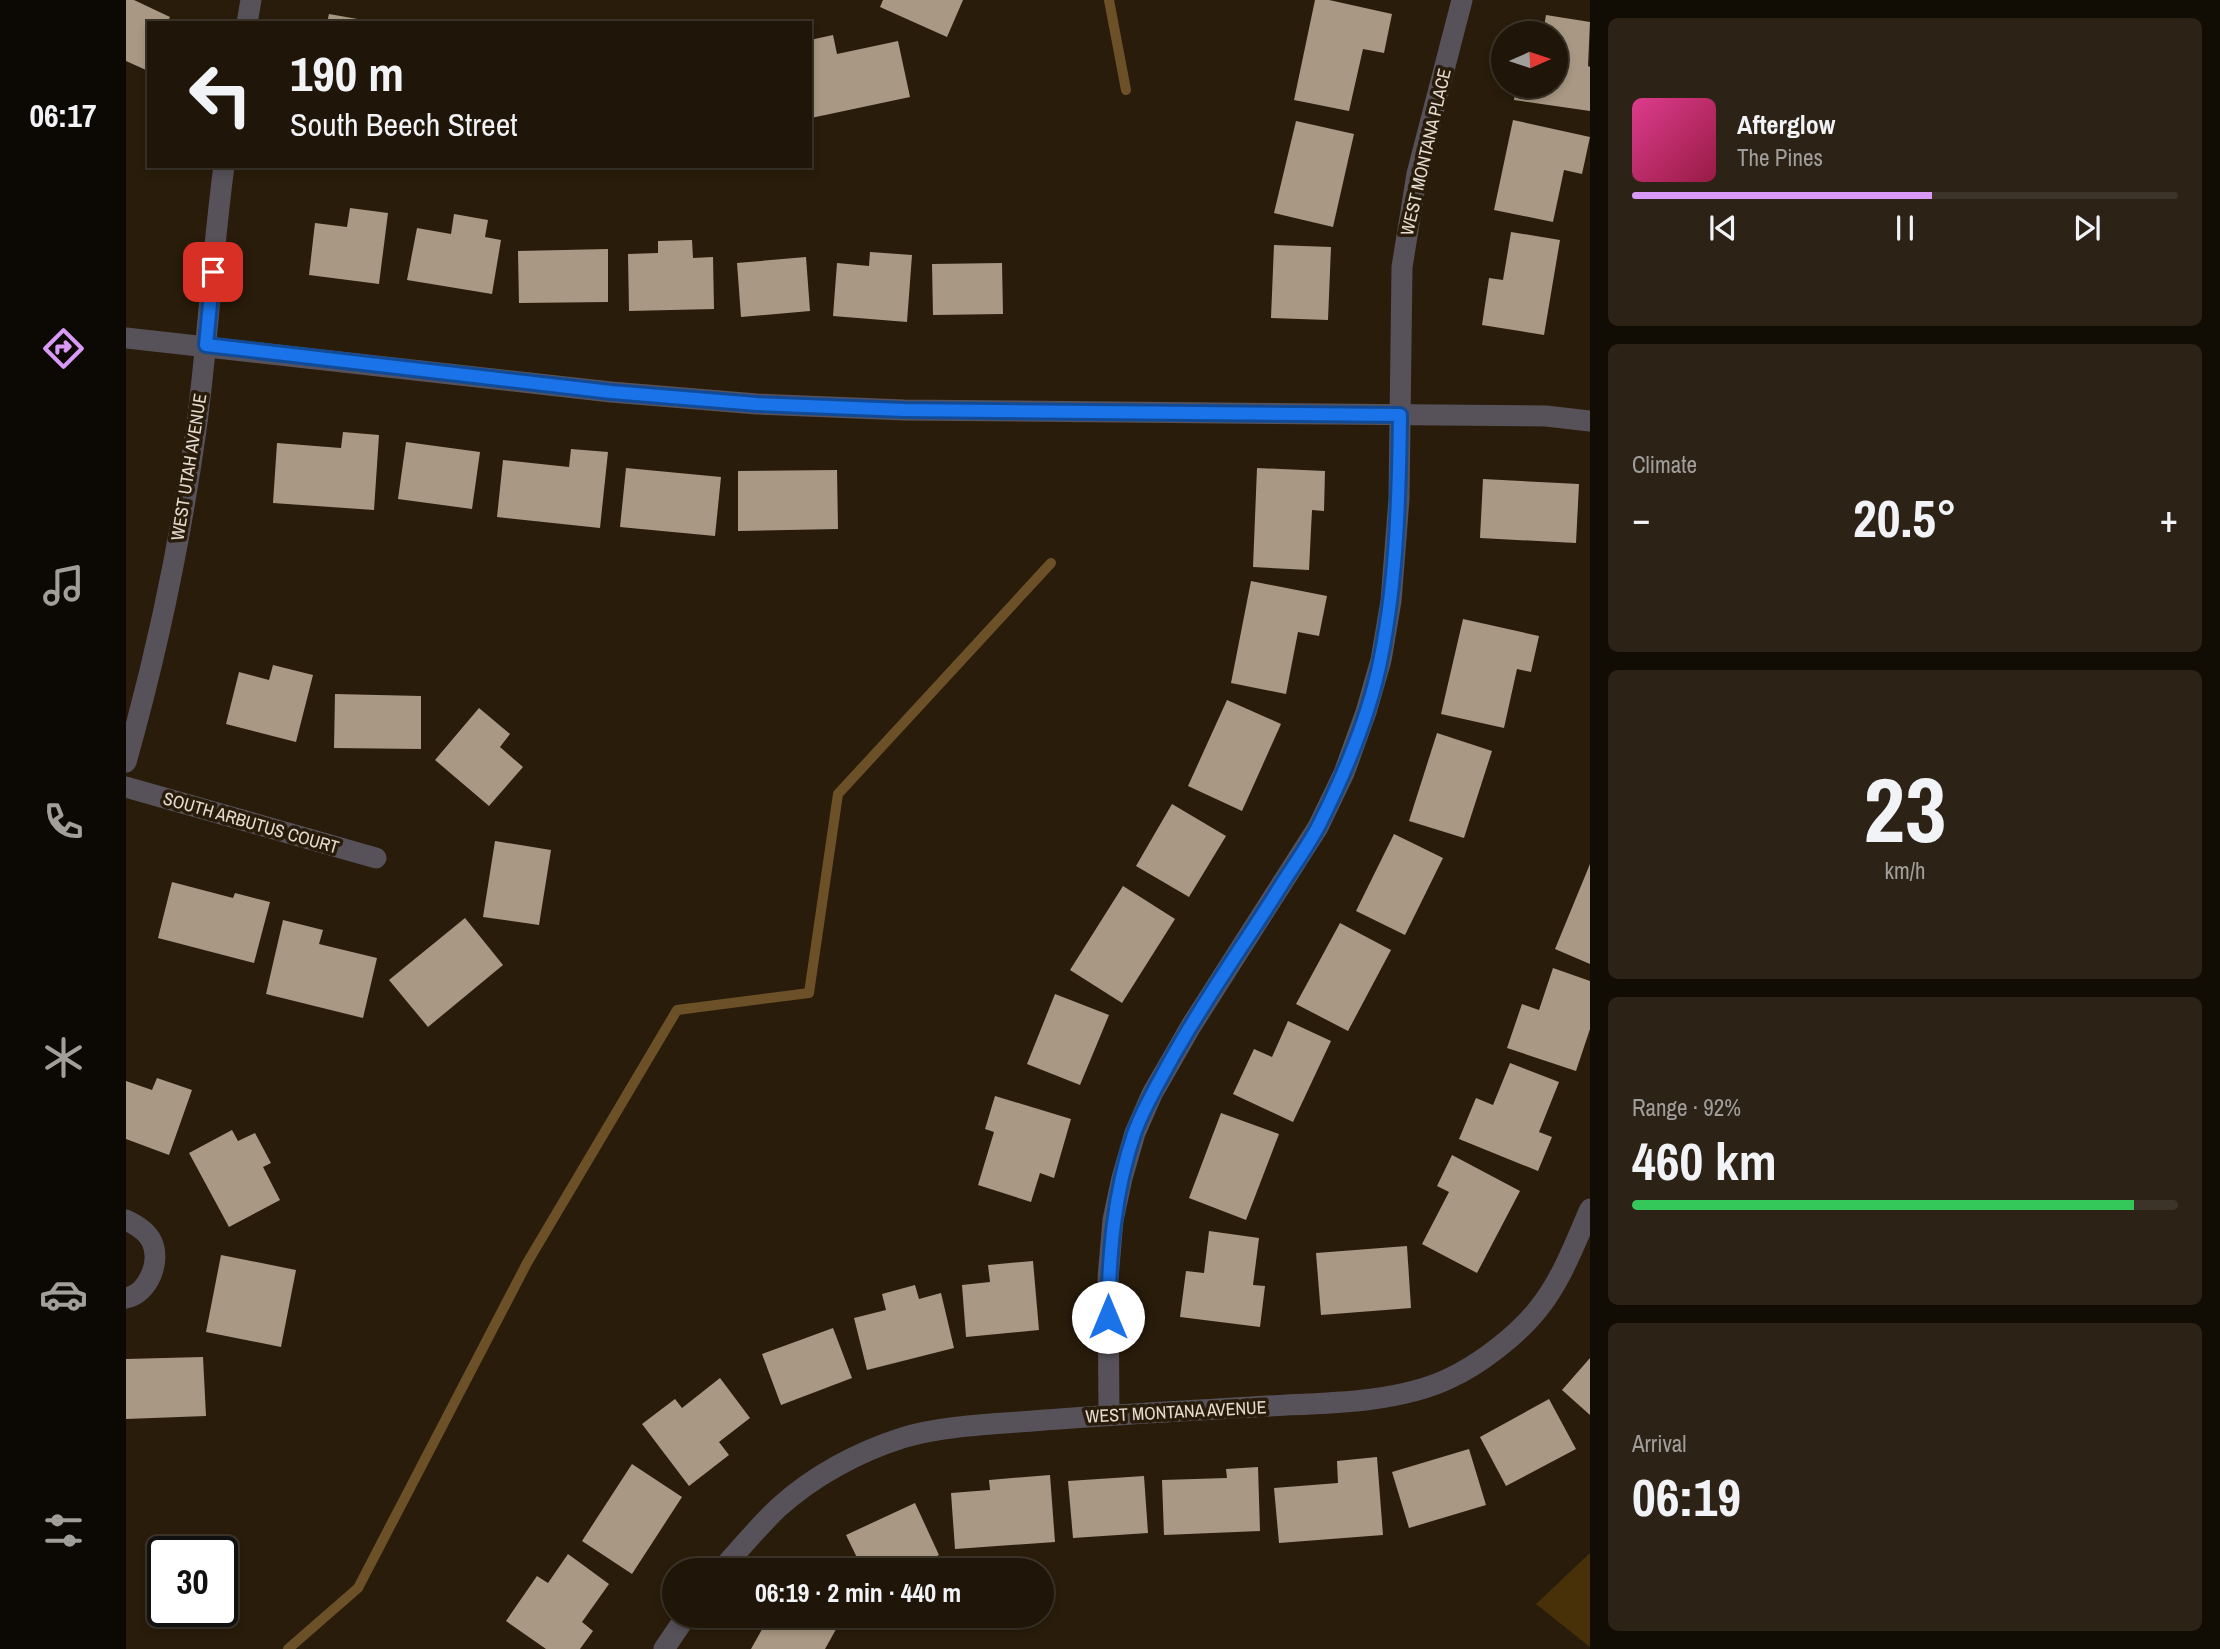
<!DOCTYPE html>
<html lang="en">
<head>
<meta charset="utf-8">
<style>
  :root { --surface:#1f1508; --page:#2c2216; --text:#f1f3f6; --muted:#a19f9c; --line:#3c3429; --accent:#d99af7 }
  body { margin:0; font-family:"Archivo Narrow",sans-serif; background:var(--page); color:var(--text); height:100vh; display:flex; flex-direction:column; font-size:26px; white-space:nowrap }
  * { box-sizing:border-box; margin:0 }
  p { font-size:23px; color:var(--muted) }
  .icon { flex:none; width:38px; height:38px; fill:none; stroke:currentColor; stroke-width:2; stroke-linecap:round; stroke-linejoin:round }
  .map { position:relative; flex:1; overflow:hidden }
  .drawer { display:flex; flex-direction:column; gap:18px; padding:18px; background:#110c04; width:630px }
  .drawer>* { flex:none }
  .guide { position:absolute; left:21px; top:21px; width:665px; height:147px; border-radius:0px; box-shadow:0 4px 10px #0003,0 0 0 2px var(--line); background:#1f1508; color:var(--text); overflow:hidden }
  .needle { width:46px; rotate:87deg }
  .controls { position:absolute; left:1365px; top:21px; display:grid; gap:14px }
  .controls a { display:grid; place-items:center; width:77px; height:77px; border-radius:50%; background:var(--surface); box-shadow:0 4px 10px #0003,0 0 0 2px var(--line); font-size:35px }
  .speed { position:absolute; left:21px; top:1536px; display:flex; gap:14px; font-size:35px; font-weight:700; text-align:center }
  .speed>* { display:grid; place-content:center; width:91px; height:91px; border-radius:50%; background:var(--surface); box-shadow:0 4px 10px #0003,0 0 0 2px var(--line); line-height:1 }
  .speed .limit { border:4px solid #111; border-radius:10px; background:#fff; color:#111 }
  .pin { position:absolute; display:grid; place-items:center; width:60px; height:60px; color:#fff; margin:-30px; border-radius:14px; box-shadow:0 4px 10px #0006 }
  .me { position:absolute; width:77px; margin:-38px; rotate:0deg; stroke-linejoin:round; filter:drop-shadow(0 0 5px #0008) }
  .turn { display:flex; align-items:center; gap:24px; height:147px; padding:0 28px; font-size:32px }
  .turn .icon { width:91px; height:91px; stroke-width:2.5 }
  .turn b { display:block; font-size:49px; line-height:60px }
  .big { font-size:52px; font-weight:700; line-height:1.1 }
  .drawer .tile { flex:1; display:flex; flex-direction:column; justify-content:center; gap:10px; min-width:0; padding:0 24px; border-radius:10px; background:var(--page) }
  .drawer .dial { align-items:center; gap:0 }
  .dial b { font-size:91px; line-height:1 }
  .song { display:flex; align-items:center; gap:21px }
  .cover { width:84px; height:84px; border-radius:10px; background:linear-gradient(135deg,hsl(330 70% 55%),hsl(340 70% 35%)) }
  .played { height:7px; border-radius:4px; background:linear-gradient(90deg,var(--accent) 55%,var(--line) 55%) }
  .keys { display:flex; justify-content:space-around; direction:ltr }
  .heat { display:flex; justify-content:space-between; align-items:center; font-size:38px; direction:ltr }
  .charge { height:10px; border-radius:5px; background:linear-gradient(90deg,#34c759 92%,var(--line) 0) }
  .trip { position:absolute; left:536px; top:1558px; width:392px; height:70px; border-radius:35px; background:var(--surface); box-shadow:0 4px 10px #0003,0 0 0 2px var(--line); font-weight:700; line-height:70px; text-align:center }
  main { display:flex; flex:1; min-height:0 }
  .menu { display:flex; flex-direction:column; width:126px; justify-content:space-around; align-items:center; background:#0c0803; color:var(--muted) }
  .menu .icon { width:49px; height:49px }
  .menu .on { color:var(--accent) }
  .menu b { font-size:32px; color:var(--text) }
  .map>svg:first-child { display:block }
  .green { fill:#483109 }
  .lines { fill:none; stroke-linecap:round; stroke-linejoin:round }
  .stream { stroke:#6c5128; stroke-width:10 }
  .building { fill:#a99984 }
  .minor { stroke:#57525a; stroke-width:21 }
  .route-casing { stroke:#114b97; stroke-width:18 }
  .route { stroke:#1a73e8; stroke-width:12 }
  .labels { text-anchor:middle; stroke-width:7; stroke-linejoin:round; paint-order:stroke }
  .street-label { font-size:18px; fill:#e5dcd1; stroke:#291c0a }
</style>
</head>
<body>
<main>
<nav class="menu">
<b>06:17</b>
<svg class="icon on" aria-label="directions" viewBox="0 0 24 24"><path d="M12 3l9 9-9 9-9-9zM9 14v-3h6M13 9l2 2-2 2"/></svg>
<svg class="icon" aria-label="music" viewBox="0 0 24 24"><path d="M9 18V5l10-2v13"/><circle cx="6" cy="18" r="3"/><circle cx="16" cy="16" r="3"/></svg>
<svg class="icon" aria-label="phone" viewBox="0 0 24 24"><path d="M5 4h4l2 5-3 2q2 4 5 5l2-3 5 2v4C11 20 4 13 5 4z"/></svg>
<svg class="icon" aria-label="climate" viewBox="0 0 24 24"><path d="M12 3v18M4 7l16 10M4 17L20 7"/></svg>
<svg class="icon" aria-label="car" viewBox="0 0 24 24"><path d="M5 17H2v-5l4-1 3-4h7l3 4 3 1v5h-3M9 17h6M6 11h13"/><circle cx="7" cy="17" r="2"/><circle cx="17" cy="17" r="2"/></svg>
<svg class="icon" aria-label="filters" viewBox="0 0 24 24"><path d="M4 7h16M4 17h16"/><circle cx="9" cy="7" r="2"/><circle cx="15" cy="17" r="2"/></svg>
</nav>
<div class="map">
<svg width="1464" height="1649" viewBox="0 0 1464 1649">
  <rect width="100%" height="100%" fill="#291c0a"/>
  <path class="green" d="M1464,1553V1647L1410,1604Z"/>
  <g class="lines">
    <g class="stream">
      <path d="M983,0L1000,90"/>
      <path d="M162,1649L232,1588L401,1263L551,1010L683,993L712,794L925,563"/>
    </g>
  </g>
  <g class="building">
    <path d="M0,0H8L44,17L41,23H23V63L20,70L0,61Z"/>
    <path d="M757,0H837L821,37L754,7Z"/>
    <path d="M1189,0H1203L1266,14L1258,53L1237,49L1223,111L1168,100Z"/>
    <path d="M203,14L243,21L242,23H201Z"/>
    <path d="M1420,15L1464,22L1462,66L1464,67V111L1388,100L1390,86H1430V33H1417Z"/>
    <path d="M707,35L711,54L772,41L784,97L685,118L684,40Z"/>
    <path d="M1387,120L1464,137L1456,174L1438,170L1427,222L1368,210Z"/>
    <path d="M1170,121L1228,134L1207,227L1148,213Z"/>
    <path d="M224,208L262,213L253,284L183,275L189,223L221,227Z"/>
    <path d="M328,214L362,220L359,237L375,240L366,294L281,280L291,228L325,234Z"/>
    <path d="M1385,232L1434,240L1418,335L1356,325L1363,278L1377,280Z"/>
    <path d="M566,240L567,258L587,257L588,309L503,311L502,254L532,253V241Z"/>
    <path d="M1148,245L1205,247L1202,320L1145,318Z"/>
    <path d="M482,249V302L393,303L392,251Z"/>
    <path d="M744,252L786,255L781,322L707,316L711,263L743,266Z"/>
    <path d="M680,257L684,311L615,317L611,263Z"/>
    <path d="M876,263L877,314L807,315L806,264Z"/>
    <path d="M217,432L253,435L248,510L147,503L151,443L215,448Z"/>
    <path d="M280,442L354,452L346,509L272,499Z"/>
    <path d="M445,449L482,452L474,528L371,517L377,460L443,467Z"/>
    <path d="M500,468L595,477L589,536L494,527Z"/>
    <path d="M1131,468L1199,471L1198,511L1186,510L1183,570L1127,567Z"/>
    <path d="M711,470L712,529L612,531V471Z"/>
    <path d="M1357,479L1453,484L1450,543L1354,538Z"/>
    <path d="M1125,581L1201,596L1193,636L1172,632L1160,694L1105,683Z"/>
    <path d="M1337,619L1413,636L1405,672L1391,669L1378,728L1315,714Z"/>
    <path d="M147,665L187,675L170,742L100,724L113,672L143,680Z"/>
    <path d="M209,694L295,696V749L208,748Z"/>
    <path d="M1101,700L1155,724L1116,811L1062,786Z"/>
    <path d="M353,708L384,734L374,747L397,767L363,806L309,760Z"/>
    <path d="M1311,733L1366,751L1338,838L1283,821Z"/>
    <path d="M1046,804L1100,836L1063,897L1010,866Z"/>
    <path d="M1268,834L1317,858L1279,935L1230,911Z"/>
    <path d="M369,841L425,850L413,925L357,917Z"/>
    <path d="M1464,864V964L1429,949Z"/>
    <path d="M46,882L107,898L109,893L144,902L128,963L32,938Z"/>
    <path d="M997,886L1049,919L996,1003L944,970Z"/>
    <path d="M339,918L377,965L302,1027L263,980Z"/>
    <path d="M157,920L197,930L193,944L251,958L237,1018L140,994Z"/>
    <path d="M1214,923L1265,950L1222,1031L1170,1004Z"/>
    <path d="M1427,968L1464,981V1029L1450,1071L1381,1048L1396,1004L1413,1010Z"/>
    <path d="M929,994L983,1015L954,1085L901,1064Z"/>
    <path d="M1162,1021L1205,1041L1167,1122L1107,1094L1128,1049L1146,1057Z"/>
    <path d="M1384,1063L1433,1082L1413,1132L1426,1137L1412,1171L1333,1139L1350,1098L1367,1105Z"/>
    <path d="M31,1078L66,1090L43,1155L0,1139V1081L26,1090Z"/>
    <path d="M869,1096L945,1119L928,1178L914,1173L905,1202L852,1185L868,1132L859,1129Z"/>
    <path d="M1095,1113L1153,1134L1120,1220L1063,1198Z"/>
    <path d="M106,1130L112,1141L129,1133L145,1163L137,1167L154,1200L103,1227L63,1153Z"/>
    <path d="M1326,1155L1394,1191L1351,1273L1296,1244L1323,1192L1311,1186Z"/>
    <path d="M1083,1231L1133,1238L1127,1285L1139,1286L1134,1327L1054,1317L1060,1271L1078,1273Z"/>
    <path d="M1281,1246L1285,1308L1195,1315L1190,1253Z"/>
    <path d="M95,1255L170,1270L155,1347L80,1332Z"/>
    <path d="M907,1261L913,1330L840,1337L836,1285L864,1282L862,1265Z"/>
    <path d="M789,1285L793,1299L815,1293L828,1348L741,1370L728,1318L760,1310L756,1294Z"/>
    <path d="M707,1328L726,1378L655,1405L636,1354Z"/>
    <path d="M77,1357L80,1416L0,1419V1359Z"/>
    <path d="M1464,1358V1415L1436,1390Z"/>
    <path d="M594,1378L624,1418L593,1442L603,1455L563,1486L516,1424L549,1399L556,1408Z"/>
    <path d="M1423,1399L1450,1449L1380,1486L1354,1437Z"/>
    <path d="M1343,1449L1360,1505L1283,1528L1266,1472Z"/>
    <path d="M1251,1457L1257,1535L1153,1543L1148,1488L1212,1483L1211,1461Z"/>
    <path d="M506,1464L556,1497L506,1574L456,1541Z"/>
    <path d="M1132,1467L1134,1531L1038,1535L1036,1480L1101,1478L1100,1469Z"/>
    <path d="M924,1475L929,1542L829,1549L825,1493L864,1490L863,1480Z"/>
    <path d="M1018,1476L1022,1533L947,1538L942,1481Z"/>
    <path d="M789,1503L813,1555L782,1570H737L720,1535Z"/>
    <path d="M442,1554L483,1584L456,1622L467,1631L454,1649H420L380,1621L411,1576L422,1583Z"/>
    <path d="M644,1615L661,1623L665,1615H718L699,1649H625Z"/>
  </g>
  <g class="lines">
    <g class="minor">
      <path d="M121,23L125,0"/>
      <path d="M0,338L485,392L631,404L778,410L1420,416L1464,421"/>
      <path d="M0,762C31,653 54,543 70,430C82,343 86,254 98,166"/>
      <path d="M0,787L250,858"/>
      <path d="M0,1220C11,1225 21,1231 26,1242C35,1262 22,1294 0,1298"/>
      <path d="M983,1415L982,1278L987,1220L996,1178L1009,1133L1026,1094L1065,1026L1192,827L1218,773L1240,712L1255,660L1265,601L1273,499L1276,267L1291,174L1336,0"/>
      <path d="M595,1570C614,1549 632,1527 652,1508C687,1476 732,1452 776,1438C814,1426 867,1424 907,1421C992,1414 1076,1410 1161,1405C1211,1403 1275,1401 1322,1379C1353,1365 1392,1335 1413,1308C1436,1279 1449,1243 1464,1209"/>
      <path d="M538,1649L561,1615"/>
    </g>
  </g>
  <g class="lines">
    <g class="route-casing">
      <path id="route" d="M87,272L80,345L485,392L631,404L778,410L1274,415C1273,496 1271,577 1255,657C1244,715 1219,773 1193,825C1182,846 1168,865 1156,884C1118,945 1075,1004 1041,1067C1029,1089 1016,1111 1008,1134C988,1193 983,1255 982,1317"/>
    </g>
    <use href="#route" class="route"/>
  </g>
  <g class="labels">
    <g class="street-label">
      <text transform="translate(1300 152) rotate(-77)" y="6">WEST MONTANA PLACE</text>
      <text transform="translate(63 467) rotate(-81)" y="6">WEST UTAH AVENUE</text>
      <text transform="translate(125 823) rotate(16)" y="6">SOUTH ARBUTUS COURT</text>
      <text transform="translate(1050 1412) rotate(-3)" y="6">WEST MONTANA AVENUE</text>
    </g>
  </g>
</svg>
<div class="controls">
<a><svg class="needle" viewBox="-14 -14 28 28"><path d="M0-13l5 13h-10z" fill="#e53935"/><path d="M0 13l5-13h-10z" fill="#a19f9c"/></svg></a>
</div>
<div class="speed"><div class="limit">30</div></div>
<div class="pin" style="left:87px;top:272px;background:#d93025"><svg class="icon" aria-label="arrive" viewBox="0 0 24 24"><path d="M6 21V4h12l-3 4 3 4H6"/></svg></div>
<svg class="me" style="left:982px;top:1317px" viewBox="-20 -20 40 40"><circle r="19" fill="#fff"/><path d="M0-13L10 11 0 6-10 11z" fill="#1a73e8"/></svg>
<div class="trip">06:19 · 2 min · 440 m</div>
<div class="guide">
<div class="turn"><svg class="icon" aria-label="left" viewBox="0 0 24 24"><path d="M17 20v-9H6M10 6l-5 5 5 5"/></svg><div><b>190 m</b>South Beech Street</div></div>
</div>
</div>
<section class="drawer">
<div class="tile">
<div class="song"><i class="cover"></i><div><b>Afterglow</b><p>The Pines</p></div></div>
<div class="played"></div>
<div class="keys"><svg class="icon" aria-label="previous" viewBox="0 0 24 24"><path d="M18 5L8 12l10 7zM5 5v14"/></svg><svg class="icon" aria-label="pause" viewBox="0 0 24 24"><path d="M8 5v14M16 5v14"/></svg><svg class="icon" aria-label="next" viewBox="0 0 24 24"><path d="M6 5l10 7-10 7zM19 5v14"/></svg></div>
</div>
<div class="tile"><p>Climate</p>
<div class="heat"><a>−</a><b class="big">20.5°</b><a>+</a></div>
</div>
<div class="tile dial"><b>23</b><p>km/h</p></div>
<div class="tile"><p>Range · 92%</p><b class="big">460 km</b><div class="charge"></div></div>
<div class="tile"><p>Arrival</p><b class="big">06:19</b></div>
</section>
</main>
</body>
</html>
